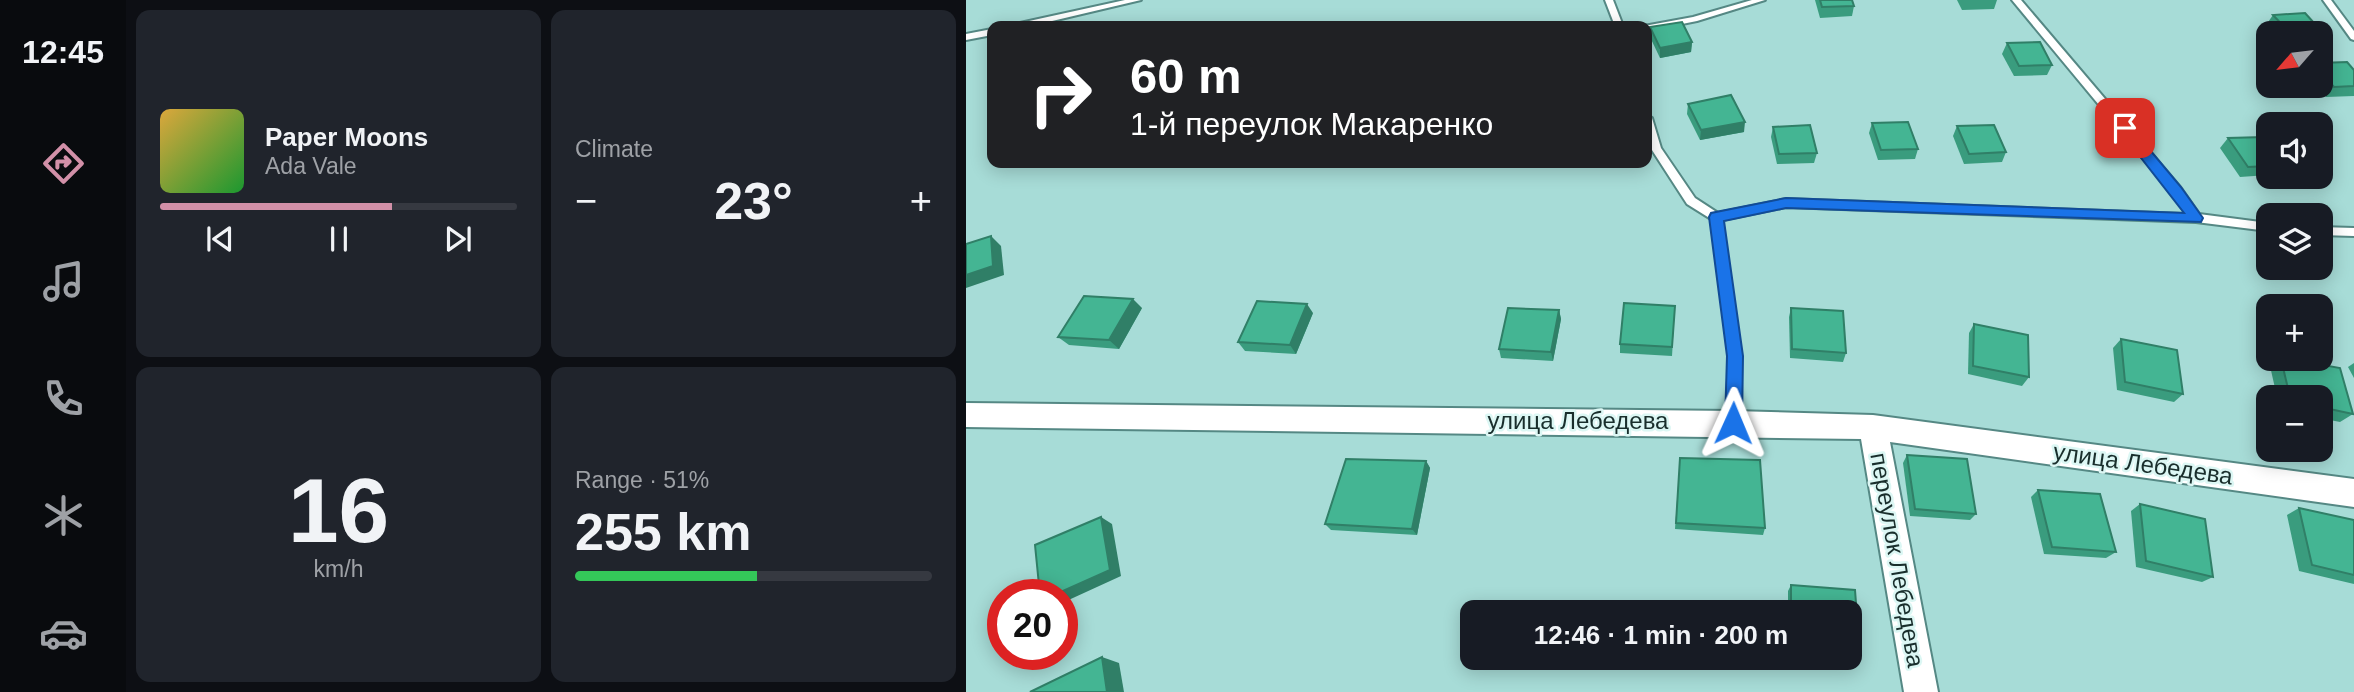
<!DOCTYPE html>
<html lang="en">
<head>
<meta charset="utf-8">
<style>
  :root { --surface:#171b24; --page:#20242c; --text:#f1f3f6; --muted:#9ea1a6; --line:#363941; --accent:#d290a8 }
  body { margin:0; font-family:Helvetica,sans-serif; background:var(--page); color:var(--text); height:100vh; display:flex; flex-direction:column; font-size:26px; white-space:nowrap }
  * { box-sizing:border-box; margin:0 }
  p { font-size:23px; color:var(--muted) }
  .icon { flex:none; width:38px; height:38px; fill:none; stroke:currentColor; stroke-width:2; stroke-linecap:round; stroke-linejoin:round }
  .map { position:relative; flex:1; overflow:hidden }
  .side { display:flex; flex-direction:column; gap:10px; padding:10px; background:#0d0f14; width:840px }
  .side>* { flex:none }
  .banner { position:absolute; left:21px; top:21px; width:665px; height:147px; border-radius:14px; box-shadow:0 4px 18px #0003; background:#202124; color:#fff; overflow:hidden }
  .needle { width:46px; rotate:242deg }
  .controls { position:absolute; left:1290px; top:21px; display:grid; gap:14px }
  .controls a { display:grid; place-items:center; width:77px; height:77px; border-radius:14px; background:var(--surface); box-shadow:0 4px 18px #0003; font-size:35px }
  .speed { position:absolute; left:21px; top:579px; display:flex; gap:14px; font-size:35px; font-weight:700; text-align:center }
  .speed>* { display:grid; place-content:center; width:91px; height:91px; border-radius:50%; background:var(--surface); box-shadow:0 4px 18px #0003; line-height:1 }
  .speed .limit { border:10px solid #d22; background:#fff; color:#111 }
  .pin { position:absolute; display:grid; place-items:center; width:60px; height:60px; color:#fff; margin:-30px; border-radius:14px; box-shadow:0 4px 10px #0006 }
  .me { position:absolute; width:77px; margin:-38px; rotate:1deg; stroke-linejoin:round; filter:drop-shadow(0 0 5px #0008) }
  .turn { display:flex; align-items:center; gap:24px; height:147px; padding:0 28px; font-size:32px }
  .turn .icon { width:91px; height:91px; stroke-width:2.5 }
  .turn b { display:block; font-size:49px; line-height:60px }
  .big { font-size:52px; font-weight:700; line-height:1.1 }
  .side .tile { flex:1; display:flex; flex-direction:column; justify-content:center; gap:10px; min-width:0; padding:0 24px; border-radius:14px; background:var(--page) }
  .side .dial { align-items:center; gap:0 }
  .dial b { font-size:91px; line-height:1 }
  .song { display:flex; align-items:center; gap:21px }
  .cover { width:84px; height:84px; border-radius:10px; background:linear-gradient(135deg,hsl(40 70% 55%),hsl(130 70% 35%)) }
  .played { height:7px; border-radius:4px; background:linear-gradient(90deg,var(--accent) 65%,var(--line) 65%) }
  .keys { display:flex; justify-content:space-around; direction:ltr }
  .heat { display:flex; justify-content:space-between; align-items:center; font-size:38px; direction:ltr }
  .charge { height:10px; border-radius:5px; background:linear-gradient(90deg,#34c759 51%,var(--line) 0) }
  .side .tiles { flex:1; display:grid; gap:10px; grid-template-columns:repeat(2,1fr) }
  .trip { position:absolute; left:494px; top:600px; width:402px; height:70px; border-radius:14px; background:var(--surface); box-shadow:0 4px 18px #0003; font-weight:700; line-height:70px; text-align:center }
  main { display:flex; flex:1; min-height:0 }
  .tab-bar { display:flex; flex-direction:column; width:126px; justify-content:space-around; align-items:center; background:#090b0e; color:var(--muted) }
  .tab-bar .icon { width:49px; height:49px }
  .tab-bar .selected { color:var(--accent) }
  .tab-bar b { font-size:32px; color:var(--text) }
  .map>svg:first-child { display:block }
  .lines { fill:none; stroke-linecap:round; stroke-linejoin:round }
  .service-casing { stroke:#558884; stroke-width:4 }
  .minor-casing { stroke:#558884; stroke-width:4 }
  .service { fill:#fff; fill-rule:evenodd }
  .minor { fill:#fff; fill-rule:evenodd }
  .wall { fill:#3a9c7e }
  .shaded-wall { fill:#307f67 }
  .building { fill:#44b593; stroke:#307f67; stroke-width:2 }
  .route { fill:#1a73e8; stroke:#114b97; stroke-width:2 }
  .labels { text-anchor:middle; stroke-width:5; stroke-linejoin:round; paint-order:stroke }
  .street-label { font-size:24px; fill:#192e2c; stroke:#dcf7f4 }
</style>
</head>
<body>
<main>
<nav class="tab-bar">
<b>12:45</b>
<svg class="icon selected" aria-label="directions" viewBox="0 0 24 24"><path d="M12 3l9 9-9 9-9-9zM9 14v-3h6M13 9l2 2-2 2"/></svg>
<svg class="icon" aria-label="music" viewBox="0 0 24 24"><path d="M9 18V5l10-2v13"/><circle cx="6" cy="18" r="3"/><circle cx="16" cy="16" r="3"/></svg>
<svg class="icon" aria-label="phone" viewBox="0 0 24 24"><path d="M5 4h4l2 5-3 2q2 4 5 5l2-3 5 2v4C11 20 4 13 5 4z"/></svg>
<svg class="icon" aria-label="climate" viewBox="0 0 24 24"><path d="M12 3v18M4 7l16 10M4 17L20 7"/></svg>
<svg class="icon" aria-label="car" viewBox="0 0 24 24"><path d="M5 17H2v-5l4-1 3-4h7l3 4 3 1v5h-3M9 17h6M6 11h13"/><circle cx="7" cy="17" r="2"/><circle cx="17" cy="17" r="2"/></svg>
</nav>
<section class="side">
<div class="tiles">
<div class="tile">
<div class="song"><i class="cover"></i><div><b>Paper Moons</b><p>Ada Vale</p></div></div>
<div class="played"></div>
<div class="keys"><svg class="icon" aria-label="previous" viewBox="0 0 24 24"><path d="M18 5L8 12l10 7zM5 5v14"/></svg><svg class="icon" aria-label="pause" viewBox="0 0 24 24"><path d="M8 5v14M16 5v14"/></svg><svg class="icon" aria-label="next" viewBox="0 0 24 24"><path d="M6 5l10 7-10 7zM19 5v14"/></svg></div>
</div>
<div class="tile"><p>Climate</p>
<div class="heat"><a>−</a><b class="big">23°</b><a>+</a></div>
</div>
<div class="tile dial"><b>16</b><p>km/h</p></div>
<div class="tile"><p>Range · 51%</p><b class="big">255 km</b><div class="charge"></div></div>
</div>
</section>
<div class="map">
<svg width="1388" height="692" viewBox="0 0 1388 692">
  <rect width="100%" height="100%" fill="#a7dcd7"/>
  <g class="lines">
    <g class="service-casing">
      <g id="service">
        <path d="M159,0H175L65,26H50L54,23Z"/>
        <path d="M639,0H647L657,26H649Z"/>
        <path d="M786,0H799L731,21L681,31V26H678L727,17Z"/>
        <path d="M1046,0H1055L1214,187L1233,214L1302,223V231L1230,222L820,207L756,220L775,356L774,423L772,427L767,429L762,427L760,423L763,356L745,219L721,204L686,150L681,134V115L686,118L695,148L729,198L752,213L820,199L1221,214L1206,193Z"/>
        <path d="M1357,0H1365L1388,31V40L1385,39Z"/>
        <path d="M26,29V35L0,40V34Z"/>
        <path d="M1354,227L1388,228V236L1354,235Z"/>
      </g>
    </g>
    <g class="minor-casing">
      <path id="minor" d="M0,403L767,411L907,415L1388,479V507L924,442L972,692H938L895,439L0,427Z"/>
    </g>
    <use href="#service" class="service"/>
    <use href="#minor" class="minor"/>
  </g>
  <g class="wall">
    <path d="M849,0H886L888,6L886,16L854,18Z"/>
    <path d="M991,0H1031L1028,9L996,10Z"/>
    <path d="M1307,15L1358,34L1354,39V33H1307L1300,25Z"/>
    <path d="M684,27L726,42L725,52L694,58L684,37Z"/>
    <path d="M1041,43L1086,65L1081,75L1048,76L1036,54Z"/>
    <path d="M1354,63L1388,70V96L1360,97L1350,86H1354Z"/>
    <path d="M722,104L778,132L734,140L721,114Z"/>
    <path d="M906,123L952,149L949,159L912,160L903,133Z"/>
    <path d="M991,126L1040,152L1036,162L998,164L987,136Z"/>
    <path d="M807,127L851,153L848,163L811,164L805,137Z"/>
    <path d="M1262,138L1302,141V175L1274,177L1254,148Z"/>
    <path d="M709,306L706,356L654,353V344Z"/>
    <path d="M176,308L153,349L103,345L92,337Z"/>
    <path d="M825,308L880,353L877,362L824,358L823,317Z"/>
    <path d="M593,310L595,319L587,361L535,358L533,349Z"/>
    <path d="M347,313L330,354L279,351L272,342Z"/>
    <path d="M1008,324L1063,377L1056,386L1002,374L1003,333Z"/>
    <path d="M1155,339L1217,394L1208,402L1151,390L1147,348Z"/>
    <path d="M1313,359H1324L1387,414L1374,422L1354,418V397H1311L1304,366Z"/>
    <path d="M1388,363V378L1382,367Z"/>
    <path d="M941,455L1010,514L1004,520L944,516L937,463Z"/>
    <path d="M714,458L799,528L797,535L709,529Z"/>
    <path d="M460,461L464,468L451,535L365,530L359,524Z"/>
    <path d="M1072,490L1150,552L1140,558L1078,554L1065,497Z"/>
    <path d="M1174,504L1247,577L1236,582L1170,567L1165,511Z"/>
    <path d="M1333,508L1388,520V584L1333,571L1321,515Z"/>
    <path d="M825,585L889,590L894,657L890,662L845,658H884V612H822V591Z"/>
  </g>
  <g class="shaded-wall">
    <path d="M726,42L725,52L694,58V48Z"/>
    <path d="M779,122L778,132L734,140L735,130Z"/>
    <path d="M25,236L35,246L38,275L0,288V275Z"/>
    <path d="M167,299L176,308L153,349L143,340Z"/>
    <path d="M341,304L347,313L330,354L324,345Z"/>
    <path d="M593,310L595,319L587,361L585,352Z"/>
    <path d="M460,461L464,468L451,535L446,529Z"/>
    <path d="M135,517L146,524L155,576L96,603V595H88Z"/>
    <path d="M136,657L153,663L158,692H141Z"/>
  </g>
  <g class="building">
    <path d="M854,0H886L888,6L856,7Z"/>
    <path d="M1339,13L1358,34H1354V33H1324L1307,15Z"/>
    <path d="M716,22L726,42L694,48L684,27Z"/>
    <path d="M1074,42L1086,65L1053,66L1041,43Z"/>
    <path d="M1381,62L1388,70V86L1368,87L1354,71V63Z"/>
    <path d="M765,95L779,122L735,130L722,104Z"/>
    <path d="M942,122L952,149L915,150L906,123Z"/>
    <path d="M844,125L851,153L813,154L807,127Z"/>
    <path d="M1028,125L1040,152L1003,154L991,126Z"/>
    <path d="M1299,137L1302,141V166L1282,167L1262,138Z"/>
    <path d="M25,236L27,266L0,275V244Z"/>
    <path d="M118,296L167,299L143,340L92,337Z"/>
    <path d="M291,301L341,304L324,345L272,342Z"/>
    <path d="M658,303L709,306L706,347L654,344Z"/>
    <path d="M542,308L593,310L585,352L533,349Z"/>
    <path d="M825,308L877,311L880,353L826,349Z"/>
    <path d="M1008,324L1062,335L1063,377L1007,366Z"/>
    <path d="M1155,339L1211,350L1217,394L1159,382Z"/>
    <path d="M1315,359H1324L1374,368L1387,414L1354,407V397H1324Z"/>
    <path d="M941,455L1001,459L1010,514L949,509Z"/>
    <path d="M714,458L794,460L799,528L710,523Z"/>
    <path d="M380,459L460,461L446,529L359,524Z"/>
    <path d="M1072,490L1134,494L1150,552L1086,547Z"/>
    <path d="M1174,504L1239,519L1247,577L1180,561Z"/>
    <path d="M1333,508L1388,520V575L1346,565Z"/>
    <path d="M135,517L144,570L88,595H74L69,545Z"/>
    <path d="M825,585L889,590L894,657L884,656V612H825Z"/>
    <path d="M136,657L141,692H64Z"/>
  </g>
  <path class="route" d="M1159,124L1163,125L1215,187L1237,218L1235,222L820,208L758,221L777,356L776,423L773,428L767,430L761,428L759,423L761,356L743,217L745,213L820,198L1218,213L1154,131L1152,128Z"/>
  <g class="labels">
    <g class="street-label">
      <text x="612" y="429">улица Лебедева</text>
      <text transform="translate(1177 464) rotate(8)" y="8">улица Лебедева</text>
      <text transform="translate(931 560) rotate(80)" y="8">переулок Лебедева</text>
    </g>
  </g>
</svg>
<div class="controls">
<a><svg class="needle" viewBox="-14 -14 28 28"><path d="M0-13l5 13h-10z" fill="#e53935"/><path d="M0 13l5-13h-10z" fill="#9ea1a6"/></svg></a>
<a><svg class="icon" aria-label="sound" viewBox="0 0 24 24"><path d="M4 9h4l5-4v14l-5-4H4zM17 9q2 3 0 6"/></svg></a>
<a><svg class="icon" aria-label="layers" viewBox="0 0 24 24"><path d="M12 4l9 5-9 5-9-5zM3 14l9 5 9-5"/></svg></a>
<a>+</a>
<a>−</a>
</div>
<div class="speed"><div class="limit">20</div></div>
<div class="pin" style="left:1159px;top:128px;background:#d93025"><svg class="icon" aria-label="arrive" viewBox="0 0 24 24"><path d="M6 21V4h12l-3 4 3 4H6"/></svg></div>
<svg class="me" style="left:767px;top:423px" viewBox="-20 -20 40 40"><path d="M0-17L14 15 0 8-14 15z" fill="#1a73e8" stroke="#fff" stroke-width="4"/></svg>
<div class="trip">12:46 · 1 min · 200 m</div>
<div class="banner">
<div class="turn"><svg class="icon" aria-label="right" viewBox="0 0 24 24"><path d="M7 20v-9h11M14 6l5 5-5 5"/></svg><div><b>60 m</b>1-й переулок Макаренко</div></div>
</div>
</div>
</main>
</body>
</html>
